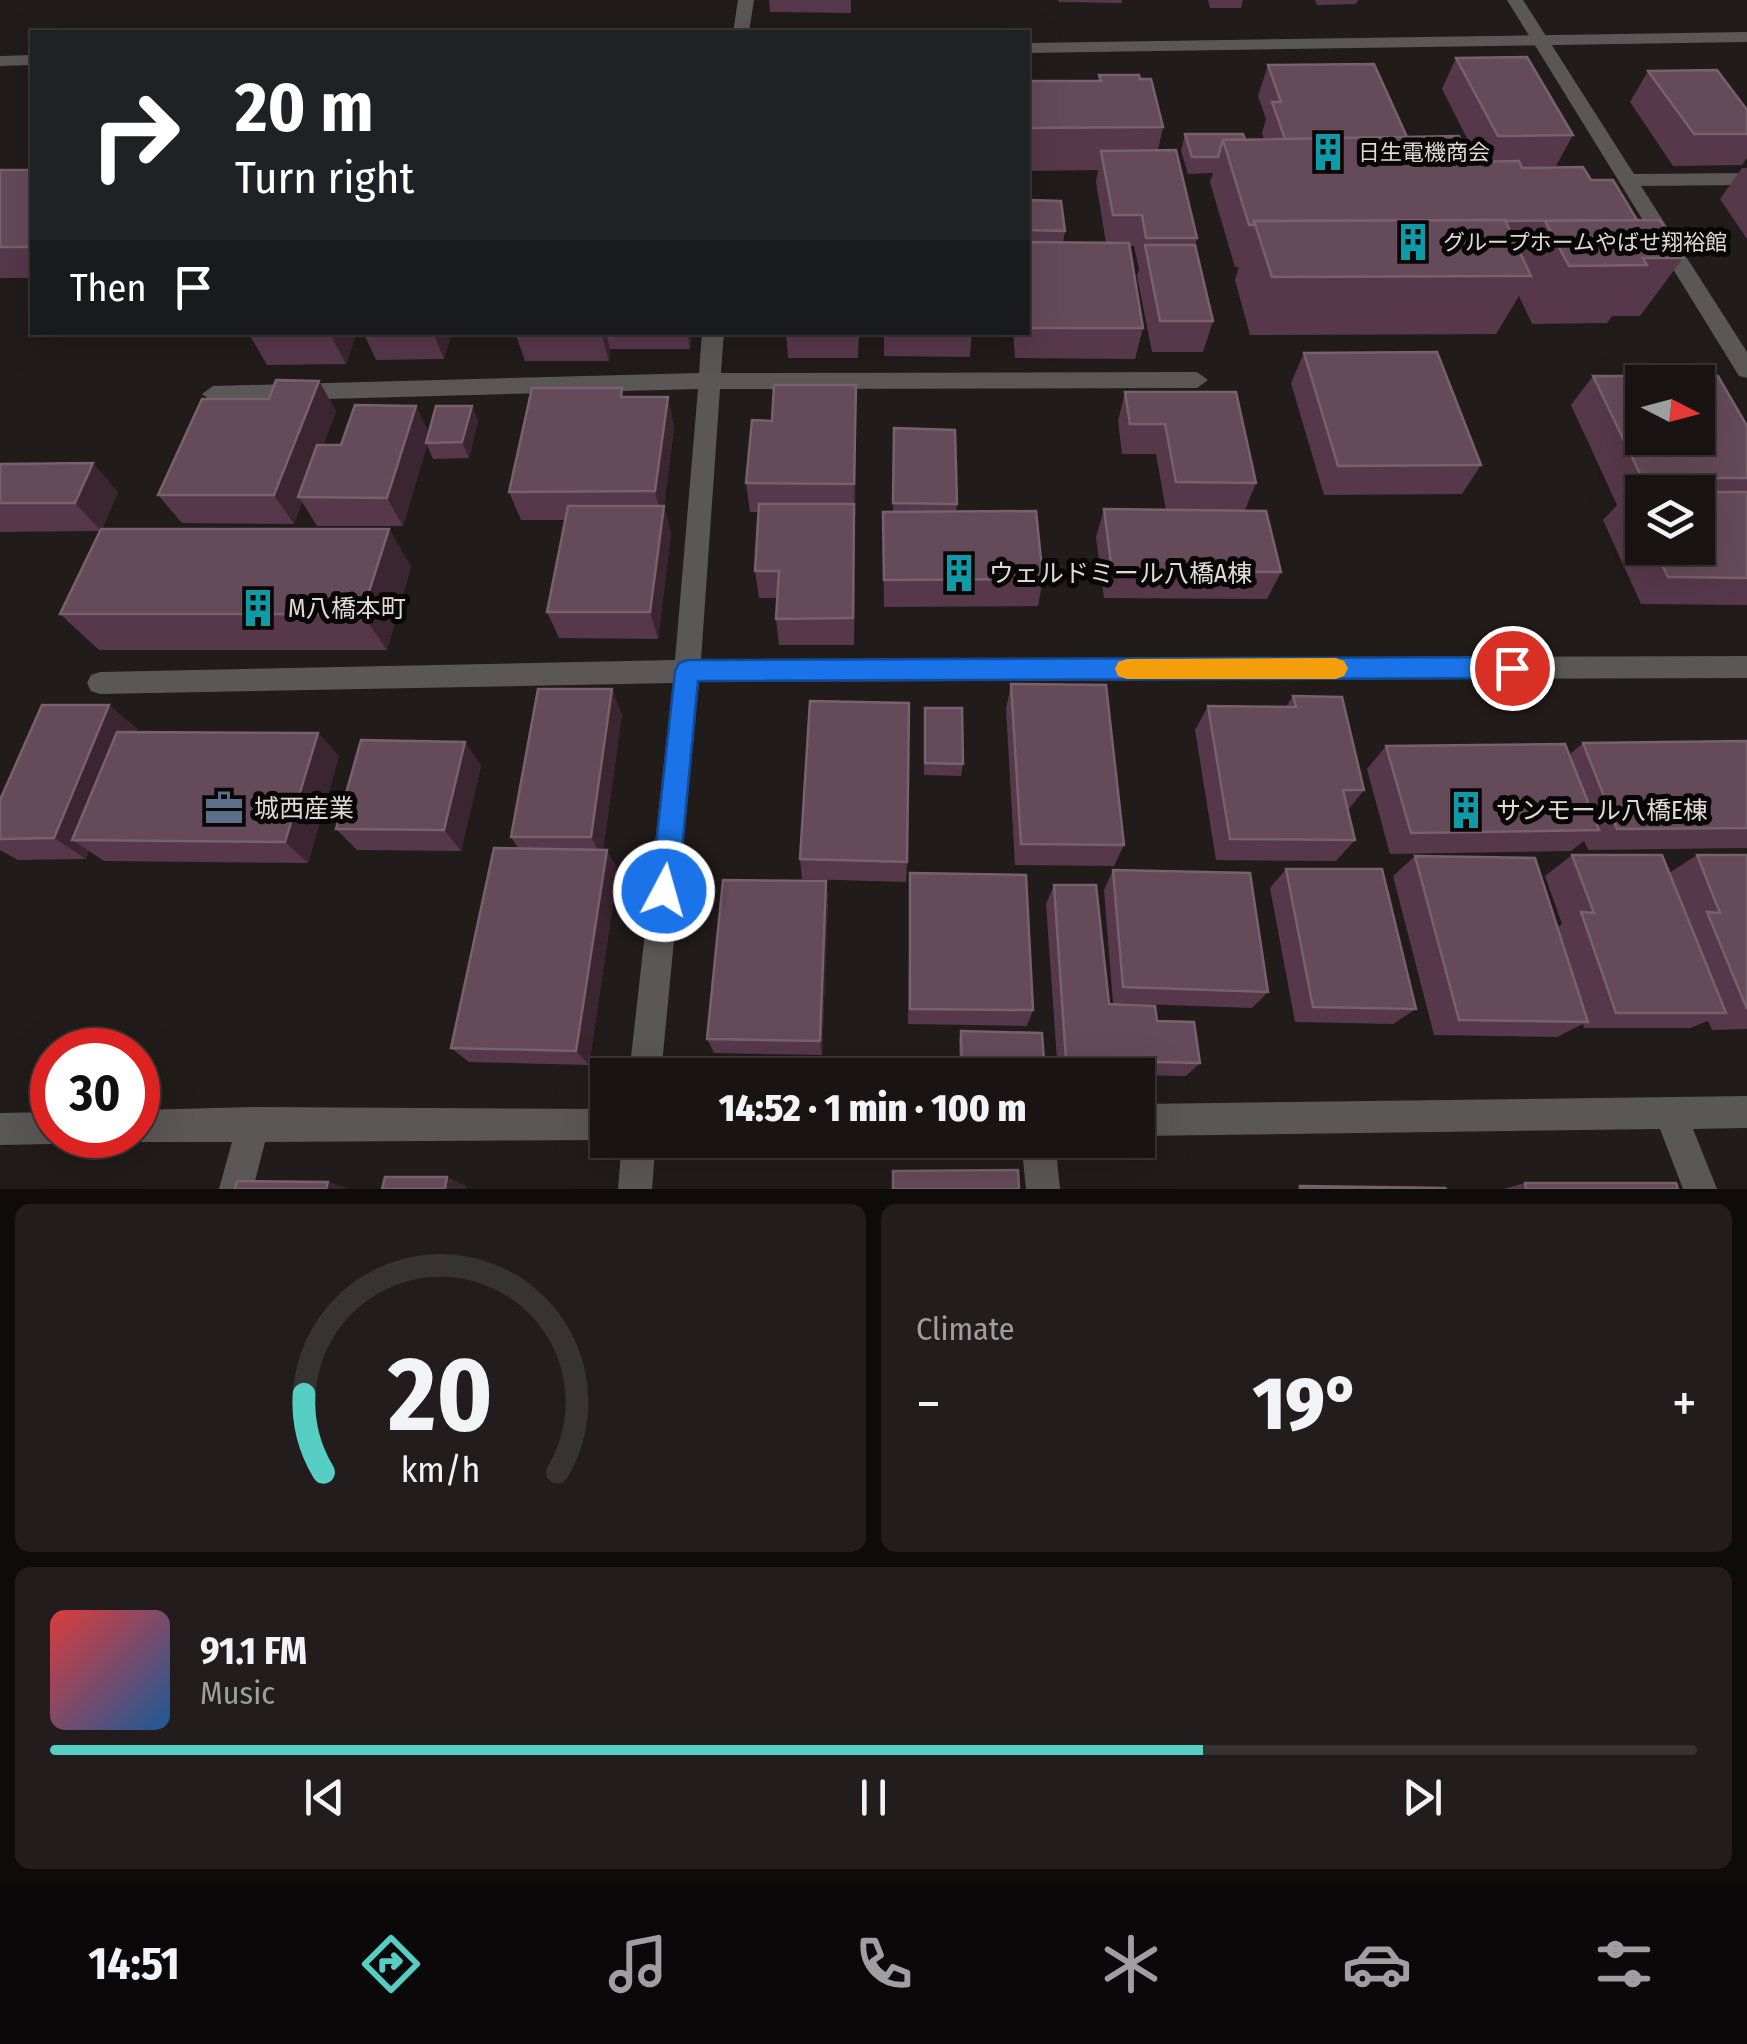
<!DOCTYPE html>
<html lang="en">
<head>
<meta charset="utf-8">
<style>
  :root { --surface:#191413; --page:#221d1c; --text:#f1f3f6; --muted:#9f9ea0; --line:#373333; --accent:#56cec3 }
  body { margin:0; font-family:"Fira Sans Condensed","Noto Sans JP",sans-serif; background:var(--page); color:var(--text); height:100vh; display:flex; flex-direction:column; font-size:38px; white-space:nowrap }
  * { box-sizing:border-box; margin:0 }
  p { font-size:32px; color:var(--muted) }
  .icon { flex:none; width:55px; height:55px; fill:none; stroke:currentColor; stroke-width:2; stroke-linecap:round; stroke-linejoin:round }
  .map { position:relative; height:1189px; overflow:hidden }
  .sheet { display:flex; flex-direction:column; gap:15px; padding:15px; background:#0e0b0a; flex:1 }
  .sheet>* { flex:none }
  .guide { position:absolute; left:30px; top:30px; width:1000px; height:305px; border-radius:0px; box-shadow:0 10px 40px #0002,0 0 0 2px var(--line); background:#202124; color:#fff; overflow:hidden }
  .needle { width:65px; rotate:96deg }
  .tools { position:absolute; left:1625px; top:365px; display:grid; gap:20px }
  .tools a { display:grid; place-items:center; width:90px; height:90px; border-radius:0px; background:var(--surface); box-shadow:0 10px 40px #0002,0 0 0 2px var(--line); font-size:50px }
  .speed { position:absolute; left:30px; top:1028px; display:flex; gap:20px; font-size:50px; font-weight:700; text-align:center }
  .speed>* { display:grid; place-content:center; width:130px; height:130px; border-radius:50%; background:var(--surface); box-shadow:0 10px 40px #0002,0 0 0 2px var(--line); line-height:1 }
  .speed .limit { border:15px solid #d22; background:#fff; color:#111 }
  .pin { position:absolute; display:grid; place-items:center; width:85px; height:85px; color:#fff; margin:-42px; border:5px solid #fff; border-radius:50%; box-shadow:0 2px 10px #0007 }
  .me { position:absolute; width:110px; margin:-55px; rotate:6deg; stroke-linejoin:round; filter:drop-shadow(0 0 8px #0008) }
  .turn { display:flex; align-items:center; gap:35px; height:210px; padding:0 40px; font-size:45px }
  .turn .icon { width:130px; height:130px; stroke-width:2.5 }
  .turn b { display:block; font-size:70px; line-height:85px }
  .then { display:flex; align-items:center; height:95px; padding:0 40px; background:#0003; gap:20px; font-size:38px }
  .big { font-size:75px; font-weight:800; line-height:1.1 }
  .sheet .card { flex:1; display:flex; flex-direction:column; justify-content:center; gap:15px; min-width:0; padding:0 35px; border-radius:15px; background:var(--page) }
  .sheet .dial { align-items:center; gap:0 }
  .dial svg { height:260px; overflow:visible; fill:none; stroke:var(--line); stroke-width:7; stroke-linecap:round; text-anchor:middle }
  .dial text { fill:var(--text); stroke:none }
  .song { display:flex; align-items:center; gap:30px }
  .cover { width:120px; height:120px; border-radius:15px; background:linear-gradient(135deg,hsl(0 70% 55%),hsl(210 70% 35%)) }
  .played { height:10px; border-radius:5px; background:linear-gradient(90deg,var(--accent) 70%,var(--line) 70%) }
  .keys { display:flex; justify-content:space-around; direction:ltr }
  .heat { display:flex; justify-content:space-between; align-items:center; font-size:55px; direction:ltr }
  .sheet .tiles { flex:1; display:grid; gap:15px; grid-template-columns:1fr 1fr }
  .card:last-child { grid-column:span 2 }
  .trip { position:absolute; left:590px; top:1058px; width:565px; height:100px; border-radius:0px; background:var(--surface); box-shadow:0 10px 40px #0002,0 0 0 2px var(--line); font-weight:800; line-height:100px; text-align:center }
  .menu { display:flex; height:160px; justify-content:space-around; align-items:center; background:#0a0808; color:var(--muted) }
  .menu .icon { width:70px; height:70px }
  .menu .on { color:var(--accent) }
  .menu b { font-size:45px; color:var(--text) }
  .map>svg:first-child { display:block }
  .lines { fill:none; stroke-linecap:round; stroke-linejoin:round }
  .minor { fill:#5a5756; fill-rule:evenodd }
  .tertiary { fill:#5a5756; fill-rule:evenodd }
  .wall { fill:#56384a; fill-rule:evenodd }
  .shaded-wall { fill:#3b2530 }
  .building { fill:#654a59; stroke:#78606d; stroke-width:2.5; fill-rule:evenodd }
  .route { fill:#1a73e8; stroke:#114b97; stroke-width:2.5 }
  .slow { fill:#f59e0b }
  .labels { text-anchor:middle; stroke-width:10; stroke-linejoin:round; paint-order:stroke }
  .far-poi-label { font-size:22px; fill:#dfdad8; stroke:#090706; text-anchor:start }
  .poi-label { font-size:25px; fill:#dfdad8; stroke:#090706; text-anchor:start }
</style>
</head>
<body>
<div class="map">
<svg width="1747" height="1189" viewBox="0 0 1747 1189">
  <rect width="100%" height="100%" fill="#211b19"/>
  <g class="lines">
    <g class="minor">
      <path d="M738,0H754L749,32H733Z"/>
      <path d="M1507,0H1523L1634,174L1747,173V185L1641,186L1747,352V378L1739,376Z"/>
      <path d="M702,332H724L721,373L1197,372L1208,380L1197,388L720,389L701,660L1747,656V678L699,682L661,1075H629L673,683L100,694L91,691L87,683L91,675L100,672L675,660L698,389L213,402L202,394L213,386L699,373Z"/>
      <path d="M1747,1096V1128L1693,1129L1717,1189H1683L1660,1129L1138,1136V1104Z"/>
      <path d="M254,1107L608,1109V1140H611L265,1142L253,1189H219L232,1142H138L125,1135H138V1110Z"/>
      <path d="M52,1112V1135H66L64,1140L52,1144L0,1145V1113Z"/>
      <path d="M622,1140H656L652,1189H618Z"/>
      <path d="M1021,1140H1055L1060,1189H1026Z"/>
    </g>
    <g class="tertiary">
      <path d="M1747,32V42L1028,53V43Z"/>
      <path d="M32,55V65L0,66V56Z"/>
    </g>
  </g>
  <g class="wall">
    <path d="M769,0H851V13L770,12Z"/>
    <path d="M1058,0H1122V3L1059,2Z"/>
    <path d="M1208,0H1243L1241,8H1210Z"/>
    <path d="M1315,0H1358L1356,4L1317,5Z"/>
    <path d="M1456,58L1573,135L1556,166L1522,168L1591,180L1683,258L1640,316H1612L1607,323L1532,324L1519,296L1496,334L1250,335L1235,280L1239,267H1235L1210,182L1213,173L1188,174L1181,151L1185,134L1245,139H1264L1262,133L1266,119L1258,96L1268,65L1407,137L1472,162H1479L1442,89Z"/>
    <path d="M1648,71L1747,110V158L1742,165L1673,166L1630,102Z"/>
    <path d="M1099,75L1140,79L1163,127L1158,150L1197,238L1195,245L1213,321L1203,352H1152L1137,276L1139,269L1134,246H1130L1143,328L1135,359L1015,358L1013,332H1028V200L1065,231L1063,242L1106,243L1096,182L1098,170L1028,171V81H1098Z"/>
    <path d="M1742,168H1747V239L1720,199Z"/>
    <rect x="0" y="170" width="32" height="108"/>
    <path d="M249,332H357L346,364L267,365L249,334Z"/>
    <path d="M363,332H452L444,359L376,360Z"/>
    <path d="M515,332H692L690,349H610L609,361H525Z"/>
    <path d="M786,332H859L858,358H788Z"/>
    <path d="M884,332H972L970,357L884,356Z"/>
    <path d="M1304,353L1481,465L1462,494L1324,495L1291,383Z"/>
    <path d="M1593,376L1747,426V605L1641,604L1603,520L1617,505L1571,405ZM1642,492L1698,548H1642Z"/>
    <path d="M319,381L336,411L323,445H341L429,433L472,406L478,421L469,458L433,459L427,445L403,526H317L302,502L294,524L182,523L158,495L269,399Z"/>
    <path d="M1125,392L1256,483L1245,510L1281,572L1267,599L1104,598L1096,537L1104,509L1166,510L1156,454H1122L1118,421Z"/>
    <path d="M668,397L674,427L664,506L671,534L658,639L559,638L547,612L565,520H521L509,492Z"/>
    <path d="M856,415L854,645H779L776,619L777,598H759L755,571L759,512H750L746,483L772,421Z"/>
    <path d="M894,428L957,504L956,511L1043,579L1038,606L884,607L883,512H893Z"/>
    <path d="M0,464L118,492L102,529H389L411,567L387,650H99L60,614L100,531L0,532Z"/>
    <path d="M1011,684L1124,845L1114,866L1015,865L1006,709Z"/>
    <path d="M1293,696L1364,790L1348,810L1355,840L1336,861L1216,860L1195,730L1208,706L1286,707Z"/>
    <path d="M109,705L137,729L136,732L318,733L339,756L308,863L104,861L89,851L86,859L18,860L0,850V800Z"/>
    <path d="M925,708L963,764L961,776L924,775Z"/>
    <path d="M622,714L603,850L618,870L589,1065L469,1062L451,1048L518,848L511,837Z"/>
    <path d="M1747,741V848L1588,850L1584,841L1571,851L1390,854L1367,769L1386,746L1569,755L1583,743Z"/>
    <path d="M465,742L481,766L461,851L357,850L336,829Z"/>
    <path d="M1572,855L1669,873L1697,855H1747V1029L1712,1030L1708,1021L1690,1028H1584L1583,1024L1557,1037L1434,1035L1393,876L1415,856L1558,927L1562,924L1545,876Z"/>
    <path d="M800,859L907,862L906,882L802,879Z"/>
    <path d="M1286,869L1416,1009L1393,1024L1295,1022L1270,888Z"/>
    <path d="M1113,870L1268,992L1252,1008L1113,1003L1104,890Z"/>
    <path d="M910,873L1033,1010L1027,1026L908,1024Z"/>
    <path d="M826,881L828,900L822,1055L714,1053L707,1039Z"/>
    <path d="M1054,885L1109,1004L1157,1021L1200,1063L1186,1076L1058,1074L1046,904Z"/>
    <path d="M961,1031L1045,1075H960L959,1039Z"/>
    <path d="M1525,1183L1678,1189H1504Z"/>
  </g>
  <g class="shaded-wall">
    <path d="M330,332H357L346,364L330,334Z"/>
    <path d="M433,332H452L444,359Z"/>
    <path d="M601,332H606L610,349L609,361Z"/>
    <path d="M687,332H692L690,349Z"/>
    <path d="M319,381L336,411L304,497H298L302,502L294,524L274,495Z"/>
    <path d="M856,385V415L854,645V484Z"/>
    <path d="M668,397L674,427L662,520L655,491Z"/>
    <path d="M416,406L430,435L403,526L387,498Z"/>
    <path d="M472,406L478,421L469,458L462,442Z"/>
    <path d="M93,463L118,492L101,531L75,503Z"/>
    <path d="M664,506L671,534L658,639L650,612Z"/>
    <path d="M389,529L411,567L387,650L362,614Z"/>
    <path d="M612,689L622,714L602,858L591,837Z"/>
    <path d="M109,705L137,729L93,840H72L89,851L86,859L54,838Z"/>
    <path d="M318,733L339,756L308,863L285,842Z"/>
    <path d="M465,742L481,766L461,851L444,830Z"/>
    <path d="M607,850L618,870L589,1065L576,1051Z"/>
    <path d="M826,881L828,900L822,1055L820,1041Z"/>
    <path d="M447,1177L466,1186V1189H445Z"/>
    <path d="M328,1182L349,1189H326Z"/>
  </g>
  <g class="building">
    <path d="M1527,57L1573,135L1498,136L1456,58Z"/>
    <path d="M1374,64L1407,137L1285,139L1272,102H1281L1268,65Z"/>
    <path d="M1717,70L1747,110V134H1694L1648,71Z"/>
    <path d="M1099,75H1139L1140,79H1151L1163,127L1028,128V81H1101Z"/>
    <path d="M1185,134H1243L1245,139L1223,140L1218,157H1192Z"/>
    <path d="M1459,136L1472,162L1519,161L1522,168L1583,167L1591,180H1613L1637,220L1505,221V220L1254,221L1253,225H1249L1223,140Z"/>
    <path d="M1176,150L1197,238H1146L1142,215H1113L1101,151Z"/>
    <rect x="0" y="170" width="32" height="77"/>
    <path d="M1028,200L1061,201L1065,231L1028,230Z"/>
    <path d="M1505,220L1531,276L1272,277L1254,221Z"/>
    <path d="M1660,220L1683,258H1643L1647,265L1569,266L1545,221Z"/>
    <path d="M1028,242L1129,243L1143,328H1028Z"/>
    <path d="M1145,245H1195L1213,321H1160Z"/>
    <path d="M249,332H330L249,334Z"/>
    <path d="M1437,352L1481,465L1338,466L1304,353Z"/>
    <path d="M1593,376H1718L1747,426V478H1642ZM1642,382H1698V438H1642Z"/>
    <path d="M276,380L319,381L274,495H158L202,399H269Z"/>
    <path d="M774,385H856L854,484L746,483L752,420L772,421Z"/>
    <path d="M532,388H622L621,397H668L655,491L509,492Z"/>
    <path d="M1125,392H1236L1256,483L1176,482L1165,424H1130Z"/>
    <path d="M355,405L416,406L387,498L298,497L317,445H341Z"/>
    <path d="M436,406H472L462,442L426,443Z"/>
    <path d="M894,428L955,430L957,504L893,503Z"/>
    <path d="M93,463L75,503H0V464Z"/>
    <path d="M1628,492H1747V578L1668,577L1654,548H1698V492H1642V523Z"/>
    <path d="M759,504H854L853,618L776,619L779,571H755Z"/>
    <path d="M568,506H664L650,612H547Z"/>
    <path d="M1104,509L1266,511L1281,572L1112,571Z"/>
    <path d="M1036,511L1043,579L884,580L883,512Z"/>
    <path d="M101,529H389L362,614H60Z"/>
    <path d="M1011,684L1106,685L1124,845L1021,844Z"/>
    <path d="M538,689H612L591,837H511Z"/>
    <path d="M1293,696L1342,697L1364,790H1343L1355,840L1230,839L1208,706L1296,707Z"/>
    <path d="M810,701L909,703L907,862L800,859Z"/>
    <path d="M42,705H109L54,838L0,839V800Z"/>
    <path d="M925,708H962L963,764L925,763Z"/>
    <path d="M117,732L318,733L285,842L72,840Z"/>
    <path d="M361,740L465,742L444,830L336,829Z"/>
    <path d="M1747,741V828L1617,829L1583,743Z"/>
    <path d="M1565,744L1599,830L1411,833L1386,746Z"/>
    <path d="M494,848L607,850L576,1051L451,1048Z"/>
    <path d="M1572,855H1662L1726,1013H1616L1581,912L1594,913Z"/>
    <path d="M1697,855H1747V1009L1707,912L1720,913Z"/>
    <path d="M1415,856L1535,858L1588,1022L1459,1020Z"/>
    <path d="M1286,869H1382L1416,1009L1313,1007Z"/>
    <path d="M1113,870L1250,873L1268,992L1123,987Z"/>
    <path d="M910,873L1026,875L1033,1010L910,1009Z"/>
    <path d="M723,880L826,881L820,1041L707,1039Z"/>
    <path d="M1054,885H1096L1109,1004L1155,1006L1157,1021L1194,1022L1200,1063L1066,1060Z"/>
    <path d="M961,1031L1042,1033L1045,1075H962Z"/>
    <path d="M1018,1170L1019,1189H893V1171Z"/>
    <path d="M385,1177H447L445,1189H382Z"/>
    <path d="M237,1181L328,1182L326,1189H235Z"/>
    <path d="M1525,1183H1676L1678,1189H1526Z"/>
    <path d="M1300,1186L1445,1188L1446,1189H1300Z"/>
  </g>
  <path class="route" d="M1512,657L1520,660L1523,668L1520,675L1512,678L698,681L678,891L674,900L664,904L655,900L651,891L675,671L679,663L687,660Z"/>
  <path class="slow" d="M1336,658L1344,661L1348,668L1344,676L1336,679H1127L1118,676L1115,669L1118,662L1127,659Z"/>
  <defs>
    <g id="building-bare" transform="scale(3)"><path d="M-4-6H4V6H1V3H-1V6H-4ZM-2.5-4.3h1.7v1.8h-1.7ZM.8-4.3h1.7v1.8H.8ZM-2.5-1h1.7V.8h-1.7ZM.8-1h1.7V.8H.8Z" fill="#0f9aa8" stroke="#090706" stroke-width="2.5" paint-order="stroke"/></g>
    <g id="office-bare" transform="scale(3)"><path d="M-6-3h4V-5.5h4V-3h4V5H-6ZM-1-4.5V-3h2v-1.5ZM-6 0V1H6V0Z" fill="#5c6f8a" stroke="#090706" stroke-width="2.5" paint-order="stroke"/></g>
  </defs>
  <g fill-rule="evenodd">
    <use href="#building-bare" x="1328" y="152"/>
    <use href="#building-bare" x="1413" y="242"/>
    <use href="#building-bare" x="959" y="573"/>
    <use href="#building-bare" x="258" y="608"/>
    <use href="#office-bare" x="224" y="808"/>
    <use href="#building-bare" x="1466" y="810"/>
  </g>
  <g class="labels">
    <g class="far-poi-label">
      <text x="1358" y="160">日生電機商会</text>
      <text x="1443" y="250">グループホームやばせ翔裕館</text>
    </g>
    <g class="poi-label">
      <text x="989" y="582">ウェルドミール八橋A棟</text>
      <text x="288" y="617">M八橋本町</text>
      <text x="254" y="817">城西産業</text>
      <text x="1496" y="819">サンモール八橋E棟</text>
    </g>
  </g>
</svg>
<div class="tools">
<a><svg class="needle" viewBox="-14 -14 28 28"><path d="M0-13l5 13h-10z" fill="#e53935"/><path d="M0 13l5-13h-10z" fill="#9f9ea0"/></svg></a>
<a><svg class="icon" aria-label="layers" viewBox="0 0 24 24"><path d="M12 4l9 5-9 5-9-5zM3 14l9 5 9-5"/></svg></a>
</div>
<div class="speed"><div class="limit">30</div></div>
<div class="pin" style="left:1512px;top:668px;background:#d93025"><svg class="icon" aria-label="arrive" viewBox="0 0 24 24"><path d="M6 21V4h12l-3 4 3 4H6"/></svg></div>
<svg class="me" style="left:664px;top:891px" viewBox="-20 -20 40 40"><circle r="17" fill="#1a73e8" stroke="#fff" stroke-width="3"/><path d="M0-11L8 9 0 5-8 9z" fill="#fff"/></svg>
<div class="trip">14:52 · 1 min · 100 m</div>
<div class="guide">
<div class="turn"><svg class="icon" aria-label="right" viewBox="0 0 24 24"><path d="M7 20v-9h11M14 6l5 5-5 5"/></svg><div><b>20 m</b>Turn right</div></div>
<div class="then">Then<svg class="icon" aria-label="arrive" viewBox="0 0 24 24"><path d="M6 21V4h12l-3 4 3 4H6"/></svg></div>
</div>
</div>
<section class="sheet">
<div class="tiles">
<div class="card dial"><svg viewBox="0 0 100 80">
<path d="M14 69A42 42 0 1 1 86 69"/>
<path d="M14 69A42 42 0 0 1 8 45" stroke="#56cec3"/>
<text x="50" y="56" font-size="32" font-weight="700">20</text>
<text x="50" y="72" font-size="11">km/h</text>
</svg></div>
<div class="card"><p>Climate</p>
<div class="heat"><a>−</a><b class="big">19°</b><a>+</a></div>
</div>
<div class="card">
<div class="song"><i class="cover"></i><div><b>91.1 FM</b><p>Music</p></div></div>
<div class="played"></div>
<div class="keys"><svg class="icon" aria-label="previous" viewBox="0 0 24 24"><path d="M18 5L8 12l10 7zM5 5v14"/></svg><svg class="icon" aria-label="pause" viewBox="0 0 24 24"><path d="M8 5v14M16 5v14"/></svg><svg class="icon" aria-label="next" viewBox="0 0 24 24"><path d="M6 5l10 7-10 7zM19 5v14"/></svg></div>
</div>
</div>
</section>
<nav class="menu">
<b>14:51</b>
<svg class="icon on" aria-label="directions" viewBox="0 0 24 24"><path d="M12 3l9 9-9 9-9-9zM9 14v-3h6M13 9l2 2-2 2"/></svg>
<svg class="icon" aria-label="music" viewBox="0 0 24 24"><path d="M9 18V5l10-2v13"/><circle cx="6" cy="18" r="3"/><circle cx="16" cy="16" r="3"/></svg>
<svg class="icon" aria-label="phone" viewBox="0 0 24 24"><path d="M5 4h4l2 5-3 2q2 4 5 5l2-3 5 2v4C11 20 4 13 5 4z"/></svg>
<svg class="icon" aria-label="climate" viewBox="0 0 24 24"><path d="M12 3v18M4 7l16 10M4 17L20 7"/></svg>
<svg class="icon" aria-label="car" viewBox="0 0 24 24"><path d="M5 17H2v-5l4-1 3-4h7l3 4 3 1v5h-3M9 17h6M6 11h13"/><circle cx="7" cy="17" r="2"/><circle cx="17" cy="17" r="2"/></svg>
<svg class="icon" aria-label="filters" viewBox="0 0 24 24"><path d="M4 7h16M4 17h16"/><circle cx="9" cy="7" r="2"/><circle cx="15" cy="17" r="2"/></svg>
</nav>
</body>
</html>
